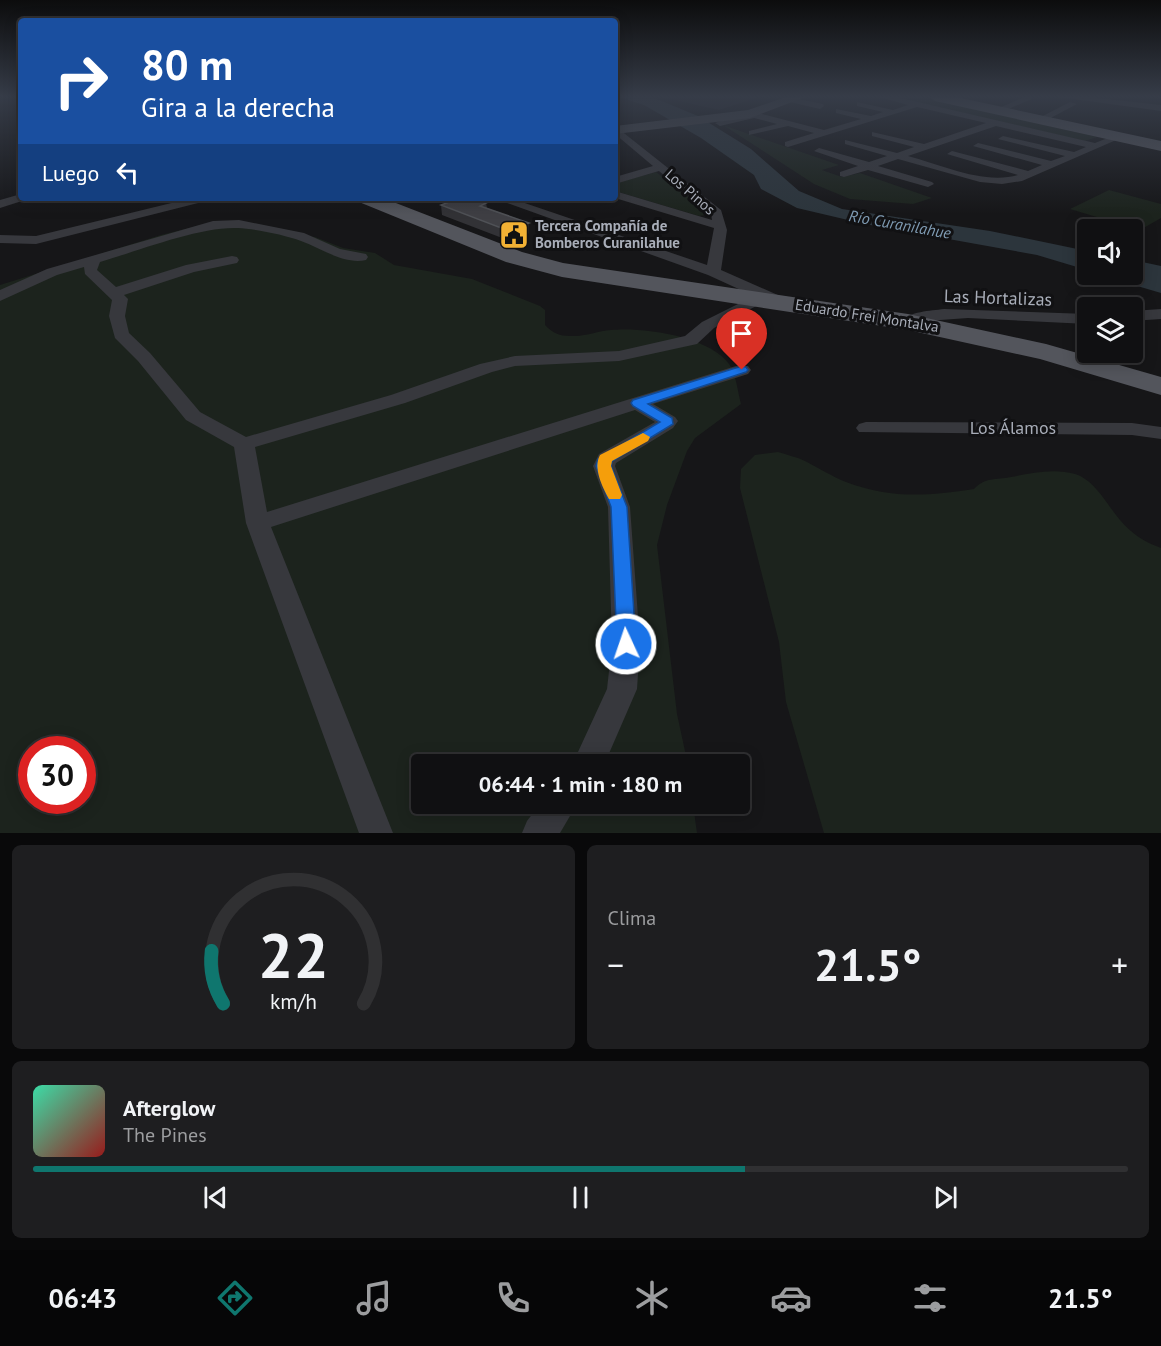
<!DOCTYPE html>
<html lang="es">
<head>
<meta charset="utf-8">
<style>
  :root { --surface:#101012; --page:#1e1e20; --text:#f1f3f6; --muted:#9c9d9f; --line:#303032; --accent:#0f766e }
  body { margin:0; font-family:"PT Sans",sans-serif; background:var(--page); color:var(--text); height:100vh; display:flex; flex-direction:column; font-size:22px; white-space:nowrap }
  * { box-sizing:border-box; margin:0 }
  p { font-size:20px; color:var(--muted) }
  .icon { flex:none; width:33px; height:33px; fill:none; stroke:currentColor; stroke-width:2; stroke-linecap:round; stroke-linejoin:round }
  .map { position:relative; height:833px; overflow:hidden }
  .sheet { display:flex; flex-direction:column; gap:12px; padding:12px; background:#09090a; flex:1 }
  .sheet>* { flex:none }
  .banner { position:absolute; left:18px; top:18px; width:600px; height:183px; border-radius:6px; box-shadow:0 3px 15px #0003,0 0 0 2px var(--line); background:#1a4fa0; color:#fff; overflow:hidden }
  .controls { position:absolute; left:1077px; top:219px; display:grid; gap:12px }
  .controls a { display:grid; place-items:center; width:66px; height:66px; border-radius:6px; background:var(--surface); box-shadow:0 3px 15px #0003,0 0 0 2px var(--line); font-size:30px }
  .speed { position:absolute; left:18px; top:736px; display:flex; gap:12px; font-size:30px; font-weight:700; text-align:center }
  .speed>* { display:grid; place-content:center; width:78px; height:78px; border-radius:50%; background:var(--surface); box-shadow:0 3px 15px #0003,0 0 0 2px var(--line); line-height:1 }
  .speed .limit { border:9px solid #d22; background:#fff; color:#111 }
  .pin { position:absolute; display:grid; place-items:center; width:51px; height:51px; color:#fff; margin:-62px -26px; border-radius:50% 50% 50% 0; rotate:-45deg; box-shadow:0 0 6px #0007 }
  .pin .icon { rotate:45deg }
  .me { position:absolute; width:66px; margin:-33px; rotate:357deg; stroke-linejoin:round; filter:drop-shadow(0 0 4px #0008) }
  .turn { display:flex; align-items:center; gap:21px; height:126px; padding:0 24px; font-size:27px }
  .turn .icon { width:78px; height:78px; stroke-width:2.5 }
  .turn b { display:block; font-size:42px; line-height:51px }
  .then { display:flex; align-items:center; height:57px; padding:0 24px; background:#0003; gap:12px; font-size:22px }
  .big { font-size:45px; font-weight:600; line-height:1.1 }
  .sheet .card { flex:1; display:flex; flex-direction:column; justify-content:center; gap:9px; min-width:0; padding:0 21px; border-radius:9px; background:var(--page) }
  .sheet .dial { align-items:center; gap:0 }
  .dial svg { height:156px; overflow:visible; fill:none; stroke:var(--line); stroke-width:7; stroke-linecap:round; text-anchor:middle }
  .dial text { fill:var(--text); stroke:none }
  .song { display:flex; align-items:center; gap:18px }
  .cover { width:72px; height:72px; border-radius:9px; background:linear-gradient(135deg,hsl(160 70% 55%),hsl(0 70% 35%)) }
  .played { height:6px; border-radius:3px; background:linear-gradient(90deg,var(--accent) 65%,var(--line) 65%) }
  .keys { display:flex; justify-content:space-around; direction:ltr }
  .heat { display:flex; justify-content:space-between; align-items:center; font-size:33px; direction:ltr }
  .sheet .tiles { flex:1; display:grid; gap:12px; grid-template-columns:1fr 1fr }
  .card:last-child { grid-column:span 2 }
  .trip { position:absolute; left:411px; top:754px; width:339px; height:60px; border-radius:6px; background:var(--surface); box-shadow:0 3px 15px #0003,0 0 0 2px var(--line); font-weight:600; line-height:60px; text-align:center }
  .tabs { display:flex; height:96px; justify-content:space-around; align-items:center; background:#060607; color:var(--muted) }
  .tabs .icon { width:42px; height:42px }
  .tabs .on { color:var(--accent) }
  .tabs b { font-size:27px; color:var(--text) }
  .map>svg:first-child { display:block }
  .built { fill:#222225 }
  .green { fill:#1c231d; fill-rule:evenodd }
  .water { fill:#2c353c }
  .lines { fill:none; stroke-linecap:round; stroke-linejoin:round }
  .street { fill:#37383d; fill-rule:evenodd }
  .secondary { fill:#45474d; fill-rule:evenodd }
  .primary { fill:#53555c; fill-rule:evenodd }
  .wall { fill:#323236 }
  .shaded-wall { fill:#212124 }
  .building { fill:#3f3f44; stroke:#4f5156; stroke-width:1.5 }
  .route { fill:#1a73e8; stroke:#114b97; stroke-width:1.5 }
  .slow { fill:#f59e0b }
  .labels { text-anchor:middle; stroke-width:6; stroke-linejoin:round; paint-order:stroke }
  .far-street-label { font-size:15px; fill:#a8adb8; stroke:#111113 }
  .far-poi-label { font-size:15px; font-weight:bold; fill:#a8adb8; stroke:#111113; text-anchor:start }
  .far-water-label { font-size:16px; font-style:italic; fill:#7f9bb3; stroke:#111113 }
  .street-label { font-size:18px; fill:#a8adb8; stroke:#111113 }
</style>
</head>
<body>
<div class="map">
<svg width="1161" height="833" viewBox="0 0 1161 833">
  <rect width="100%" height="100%" fill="#161618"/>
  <path class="built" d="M661,97H759L719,110Z"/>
  <g class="green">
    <path d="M891,97H922L1097,137L1085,141Z"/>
    <path d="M723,125L839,165L822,170L842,177L860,173L932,198L913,204L850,199L814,184Z"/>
    <path d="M656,172L706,211V215L699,216L615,191V183Z"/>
    <path d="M1109,190L1161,204V218L1140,230L1070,209Z"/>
    <path d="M209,223L315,237L343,248L375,253L394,265L472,279L540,306L545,310V325C552,333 560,336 570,336C584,337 598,331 611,330C643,327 709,336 729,364C736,373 738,393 741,404L695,438L687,451L667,505L657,545L677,714L688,765H422V804H693L697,833H0V285L161,235ZM32,750H82V801H32Z"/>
    <path d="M778,452C787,455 797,457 805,461C819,468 831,476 846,482C891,499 927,496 974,489C985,477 996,480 1011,477C1032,473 1054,468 1075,474C1095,480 1107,505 1120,520C1131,533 1144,542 1161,548V833H824L786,702L779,642L740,488L741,469L755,455Z"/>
  </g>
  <g class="water">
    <path d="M619,97H652L698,116L751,149L799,191L842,209L990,231L1087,251V270L1037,255L865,224L797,208L761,189L754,175L701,138L644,105Z"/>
    <path d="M1133,260L1161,266V293L1100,275L1132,274Z"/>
  </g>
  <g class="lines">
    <g class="street">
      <path d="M879,97H896L1095,143L1118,134L1123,137L1022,181L1002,184L980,182L898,159L878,166L932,182L934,184L928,187L868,170L844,177L840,176V172L858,166L814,151L819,148L869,162L887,156L845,144V140L897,153L914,147L872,136V132L924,144L986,123L917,107L788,147L785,146V142L814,133L788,126L749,135V131L777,124L754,118L720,126L715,123L750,111L824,130L861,119L836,113V109L871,116L883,112L857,106V102L893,110L908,105ZM996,126L1086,147L1074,152L1003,136L998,139L1065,156L1051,161L978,143L973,146L1042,165L1028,171L952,151L947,154L1018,175C984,185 942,165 908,156Z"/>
      <path d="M1024,97L1034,98L999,113L992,111Z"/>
      <path d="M1059,97H1089L1161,105V111Z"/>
      <path d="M793,98L823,104L824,106L820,109L790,102L789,100Z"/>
      <path d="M1070,102L1077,104L1043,122L1035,120Z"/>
      <path d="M615,126L721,210L727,230L721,270L780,296L783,299L780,302L775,304L766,301L714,328L697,344L619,361L515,366L492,372L405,403L255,447L267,512L736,366H748L751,370L748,374L653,404L675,417L678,421L673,428L616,463L615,466L630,507L640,644L637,689L604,765H572L607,689L612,644L608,507L593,466L599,454L655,422L635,410L271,527L393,833H359L246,523L234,447L186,420L138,361L115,338L109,316L112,300L85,274L84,267L57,275L0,301V290L47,269L213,221L239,220L304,233L340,249L366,254L368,257L366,260C344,265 321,248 301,241C285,235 255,229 238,228C201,226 137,251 100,262L97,270L116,287L186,265L232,256L237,257L239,260L237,263L194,272L124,295L128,299L125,316L129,333L150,353L200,412L246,437L391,395L480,364L515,356L619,351L685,336L702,322L754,296L708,275L493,198H510L707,265L714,228L615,198V191L712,220L711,214L659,171L615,184V177L653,166L615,134Z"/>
      <path d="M21,194V198H27L25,200L0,208V200Z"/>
      <path d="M192,198H212L210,200L36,244L0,243V235L36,236Z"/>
      <path d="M944,309L1088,314V324L968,318L926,321L908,327L900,322C910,311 930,311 944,309Z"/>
      <path d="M1161,309V319L1132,321V311Z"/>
      <path d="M866,422L1132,423L1161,427V439L1132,435L859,432L856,428L859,424Z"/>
      <path d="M540,804H577L560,833H522L527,821Z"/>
    </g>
    <path class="secondary" d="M786,97H805L750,118L615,134V126L748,110Z"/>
    <g class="primary">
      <path d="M929,97H956L1161,141V151L935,101Z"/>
      <path d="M356,198H383L522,252L563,263L908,314L1046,344L1161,377V395L1040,359L908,330L562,277L506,262L359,202Z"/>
    </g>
  </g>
  <path class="wall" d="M486,203L487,208L529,223V233L510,241L442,215L441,205Z"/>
  <path class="shaded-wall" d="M529,223V233L510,241L509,231Z"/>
  <path class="building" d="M460,198H472L486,203L480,206L529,223L509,231L441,205Z"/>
  <linearGradient id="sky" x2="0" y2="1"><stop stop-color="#0c0c0d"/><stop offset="0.45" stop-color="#363c48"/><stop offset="1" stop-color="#363c48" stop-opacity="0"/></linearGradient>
  <rect width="1161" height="214" fill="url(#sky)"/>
  <path class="route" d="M742,366L746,367L748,370L746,372L648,404L672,418L673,424L612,461L611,466L627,507L636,644L633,650L626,652L620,650L617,644L611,507L596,466L598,459L660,422L633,406L631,403L633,400Z"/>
  <path class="slow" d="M643,433L650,437L648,441L612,461L611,466L622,495L620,499H609C602,486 593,468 600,455Z"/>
  <defs>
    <g id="civic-square" transform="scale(1.5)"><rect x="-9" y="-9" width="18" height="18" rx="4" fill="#f2b134" stroke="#111113"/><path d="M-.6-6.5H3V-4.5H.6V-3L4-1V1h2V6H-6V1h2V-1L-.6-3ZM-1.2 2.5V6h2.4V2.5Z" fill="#111"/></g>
  </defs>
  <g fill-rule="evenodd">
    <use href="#civic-square" x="514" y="235"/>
  </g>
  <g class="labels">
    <g class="far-street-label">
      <text transform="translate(690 192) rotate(41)" y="5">Los Pinos</text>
      <text transform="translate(867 316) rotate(9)" y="5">Eduardo Frei Montalva</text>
    </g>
    <g class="far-poi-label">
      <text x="535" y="231">Tercera Compañía de<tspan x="535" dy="17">Bomberos Curanilahue</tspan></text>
    </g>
    <g class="far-water-label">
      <text transform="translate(900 224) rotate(10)" y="6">Río Curanilahue</text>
    </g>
    <g class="street-label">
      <text transform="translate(998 298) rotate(2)" y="6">Las Hortalizas</text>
      <text x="1013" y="434">Los Álamos</text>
    </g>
  </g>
</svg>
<div class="controls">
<a><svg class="icon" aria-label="sound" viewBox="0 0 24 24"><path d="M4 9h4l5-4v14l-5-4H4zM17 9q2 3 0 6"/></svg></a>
<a><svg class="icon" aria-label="layers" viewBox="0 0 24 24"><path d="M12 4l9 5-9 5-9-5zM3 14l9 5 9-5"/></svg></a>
</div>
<div class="speed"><div class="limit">30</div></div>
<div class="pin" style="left:742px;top:370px;background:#d93025"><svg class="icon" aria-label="arrive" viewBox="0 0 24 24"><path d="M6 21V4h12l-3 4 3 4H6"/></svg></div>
<svg class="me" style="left:626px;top:644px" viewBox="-20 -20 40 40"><circle r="17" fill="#1a73e8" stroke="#fff" stroke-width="3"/><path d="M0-11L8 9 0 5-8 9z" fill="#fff"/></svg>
<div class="trip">06:44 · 1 min · 180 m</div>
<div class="banner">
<div class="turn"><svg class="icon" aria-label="right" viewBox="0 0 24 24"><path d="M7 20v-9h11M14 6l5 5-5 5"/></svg><div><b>80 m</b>Gira a la derecha</div></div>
<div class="then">Luego<svg class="icon" aria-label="left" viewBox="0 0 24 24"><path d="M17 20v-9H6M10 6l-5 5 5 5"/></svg></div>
</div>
</div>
<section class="sheet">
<div class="tiles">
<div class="card dial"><svg viewBox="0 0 100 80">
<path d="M14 69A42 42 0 1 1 86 69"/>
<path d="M14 69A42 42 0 0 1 8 42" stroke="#0f766e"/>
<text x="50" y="56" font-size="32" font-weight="700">22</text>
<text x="50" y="72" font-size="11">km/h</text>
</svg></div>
<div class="card"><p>Clima</p>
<div class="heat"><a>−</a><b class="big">21.5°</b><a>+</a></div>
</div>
<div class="card">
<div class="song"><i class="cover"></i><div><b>Afterglow</b><p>The Pines</p></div></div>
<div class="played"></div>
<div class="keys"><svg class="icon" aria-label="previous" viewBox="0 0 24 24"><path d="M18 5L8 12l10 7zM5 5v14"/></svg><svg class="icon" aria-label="pause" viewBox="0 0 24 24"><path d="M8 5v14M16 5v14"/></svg><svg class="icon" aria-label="next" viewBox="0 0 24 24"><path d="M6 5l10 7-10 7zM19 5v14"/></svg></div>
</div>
</div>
</section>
<nav class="tabs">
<b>06:43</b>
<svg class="icon on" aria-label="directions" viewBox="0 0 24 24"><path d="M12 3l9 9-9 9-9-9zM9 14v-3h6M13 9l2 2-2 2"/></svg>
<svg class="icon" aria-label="music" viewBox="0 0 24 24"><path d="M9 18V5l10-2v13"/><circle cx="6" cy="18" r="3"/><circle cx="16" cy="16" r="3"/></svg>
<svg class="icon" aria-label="phone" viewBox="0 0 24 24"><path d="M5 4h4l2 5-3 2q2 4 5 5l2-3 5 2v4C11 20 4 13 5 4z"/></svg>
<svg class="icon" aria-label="climate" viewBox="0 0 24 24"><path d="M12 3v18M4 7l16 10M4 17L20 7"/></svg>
<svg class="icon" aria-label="car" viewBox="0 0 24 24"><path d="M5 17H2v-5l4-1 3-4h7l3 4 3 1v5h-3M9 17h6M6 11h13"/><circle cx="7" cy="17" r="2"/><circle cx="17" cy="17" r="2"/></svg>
<svg class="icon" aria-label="filters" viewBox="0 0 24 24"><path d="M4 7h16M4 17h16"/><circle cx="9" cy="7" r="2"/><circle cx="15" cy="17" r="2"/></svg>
<b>21.5°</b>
</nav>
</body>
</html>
